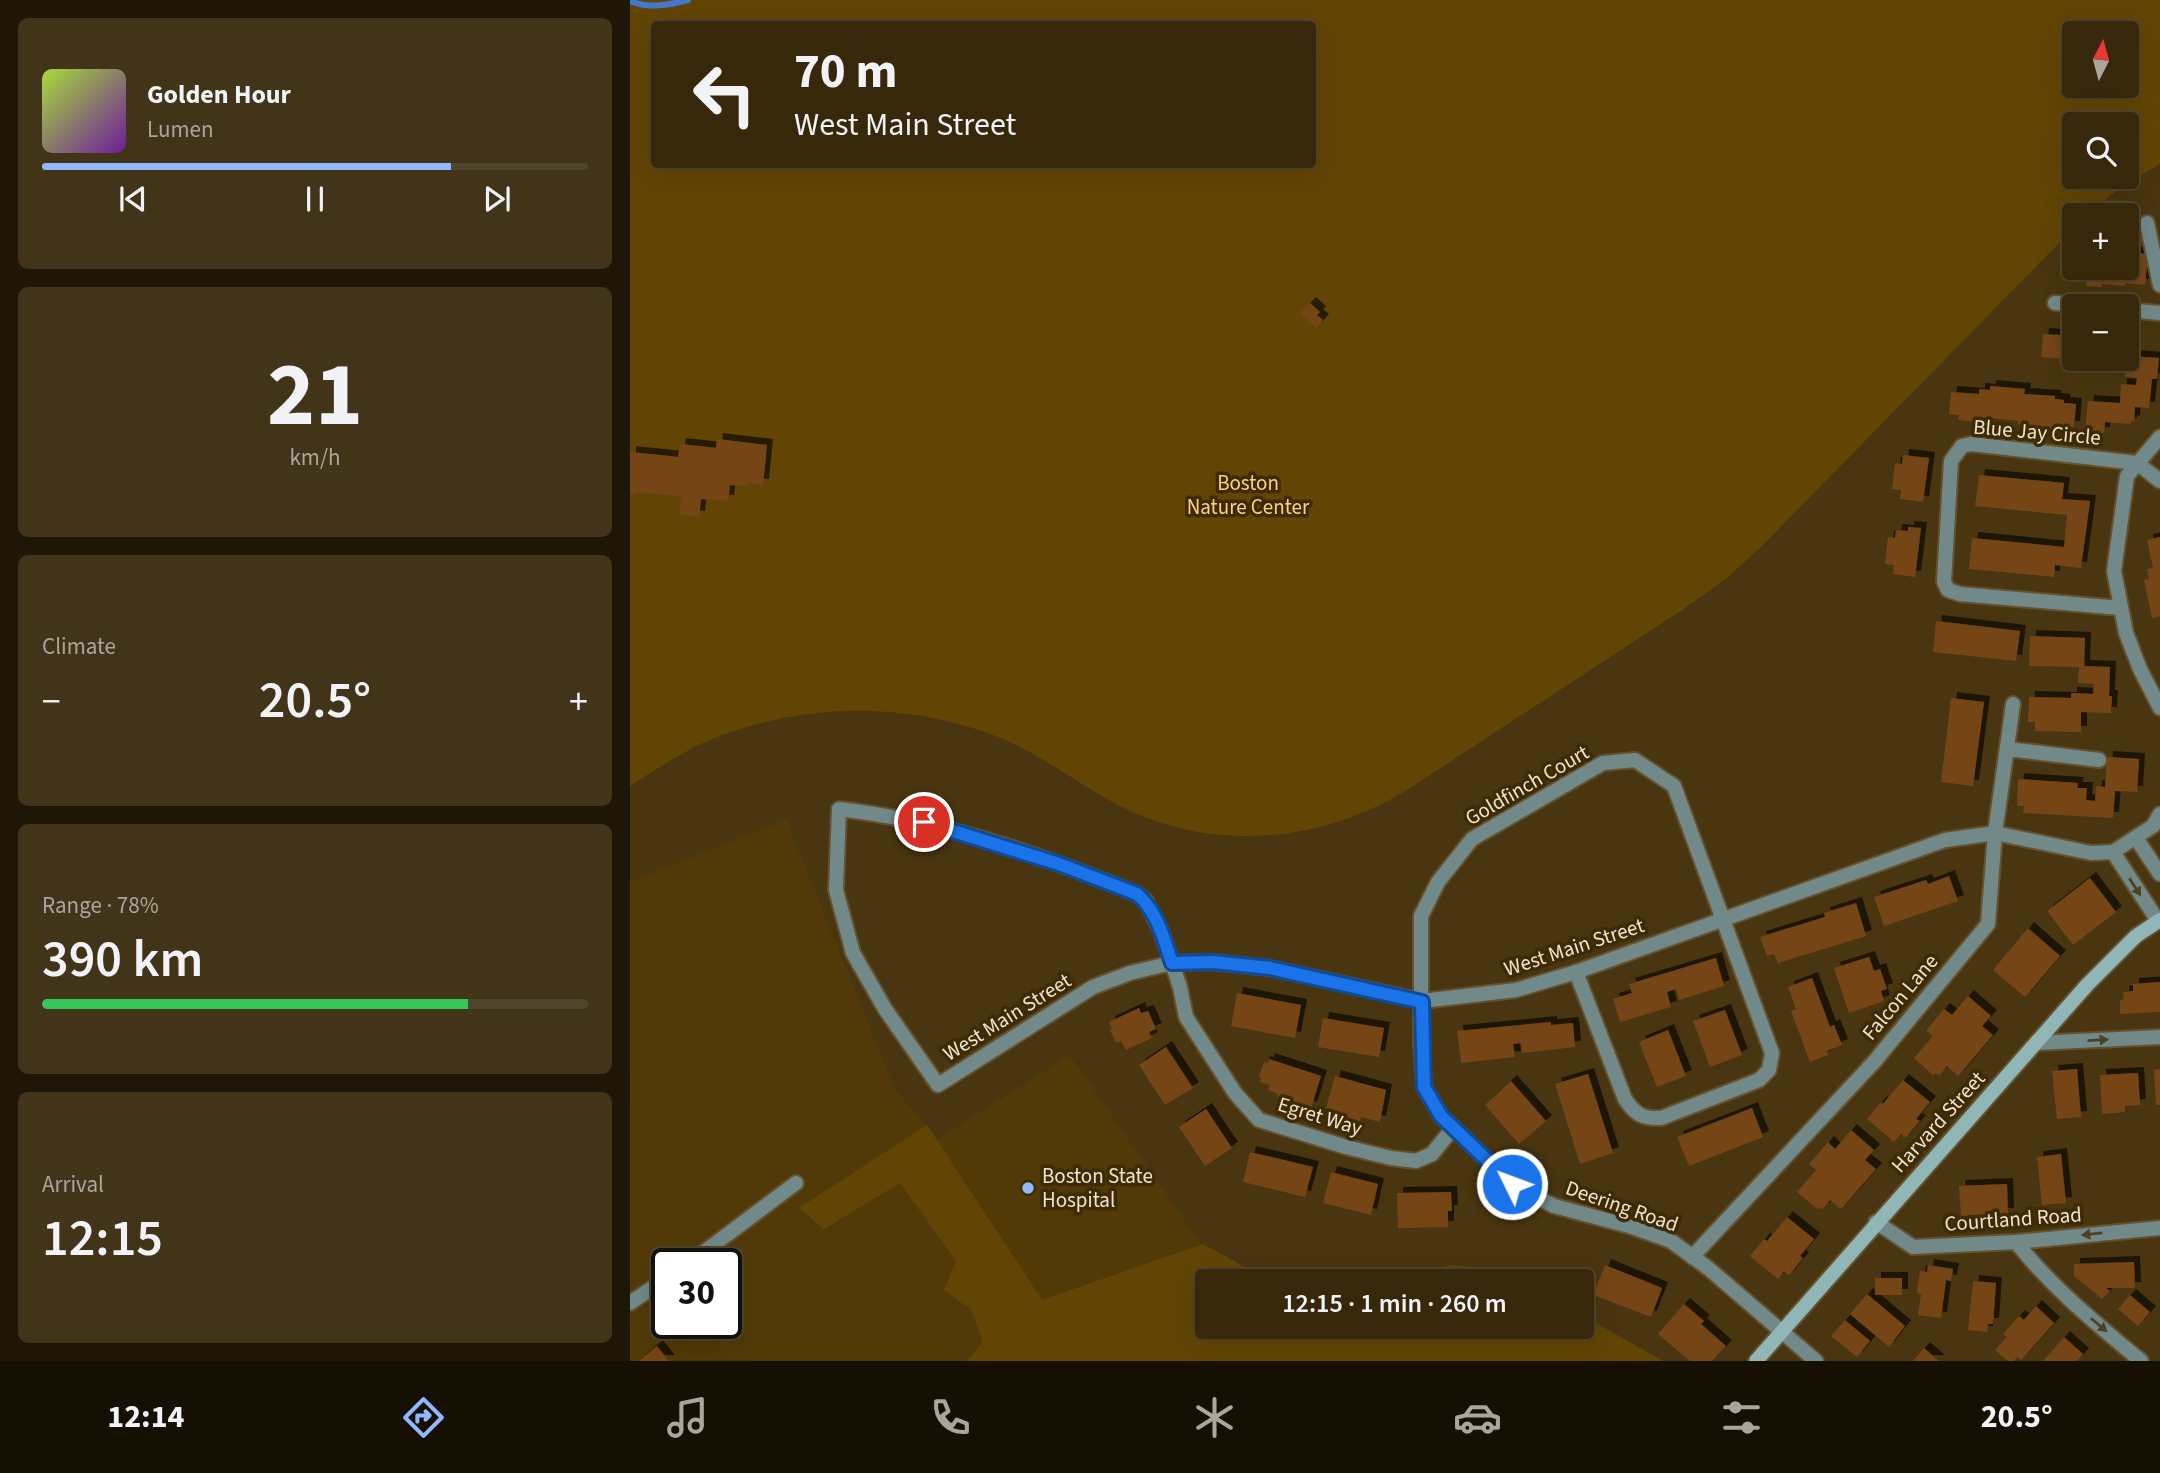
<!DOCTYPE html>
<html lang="en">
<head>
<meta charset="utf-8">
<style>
  :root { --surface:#37280b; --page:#423419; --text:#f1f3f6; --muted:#aaa69d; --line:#51442c; --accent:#8fb8fd }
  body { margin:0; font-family:"Source Sans 3",sans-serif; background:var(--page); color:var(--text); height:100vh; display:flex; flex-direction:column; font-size:26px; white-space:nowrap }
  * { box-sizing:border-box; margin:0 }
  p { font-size:23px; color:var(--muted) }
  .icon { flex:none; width:38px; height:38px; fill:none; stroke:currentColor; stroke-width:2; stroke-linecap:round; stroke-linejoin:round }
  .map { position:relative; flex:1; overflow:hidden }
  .details { display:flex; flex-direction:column; gap:18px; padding:18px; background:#1e1606; width:630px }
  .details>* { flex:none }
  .banner { position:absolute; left:21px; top:21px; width:665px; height:147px; border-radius:7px; box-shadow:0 7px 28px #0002,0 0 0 2px var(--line); background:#37280b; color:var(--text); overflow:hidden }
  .needle { width:46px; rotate:6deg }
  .buttons { position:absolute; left:1432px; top:21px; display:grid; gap:14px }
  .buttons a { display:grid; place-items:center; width:77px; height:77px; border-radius:7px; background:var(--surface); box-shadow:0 7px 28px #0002,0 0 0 2px var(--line); font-size:35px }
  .speed { position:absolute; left:21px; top:1248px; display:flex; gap:14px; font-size:35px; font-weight:700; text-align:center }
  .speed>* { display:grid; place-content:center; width:91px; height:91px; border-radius:50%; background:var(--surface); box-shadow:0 7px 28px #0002,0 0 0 2px var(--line); line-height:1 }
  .speed .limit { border:4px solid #111; border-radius:10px; background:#fff; color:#111 }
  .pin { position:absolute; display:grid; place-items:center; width:60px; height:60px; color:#fff; margin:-30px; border:4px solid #fff; border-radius:50%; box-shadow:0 2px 7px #0007 }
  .me { position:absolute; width:77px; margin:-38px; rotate:312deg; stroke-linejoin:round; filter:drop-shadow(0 0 5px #0008) }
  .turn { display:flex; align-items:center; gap:24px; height:147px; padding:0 28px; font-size:32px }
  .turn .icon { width:91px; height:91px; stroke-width:2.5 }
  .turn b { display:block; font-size:49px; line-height:60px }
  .big { font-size:52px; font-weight:600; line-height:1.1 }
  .details .tile { flex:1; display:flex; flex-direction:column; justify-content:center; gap:10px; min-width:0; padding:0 24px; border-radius:10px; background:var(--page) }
  .details .dial { align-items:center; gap:0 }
  .dial b { font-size:91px; line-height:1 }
  .song { display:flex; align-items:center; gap:21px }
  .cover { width:84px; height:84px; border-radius:10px; background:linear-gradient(135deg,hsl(80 70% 55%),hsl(280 70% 35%)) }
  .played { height:7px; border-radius:4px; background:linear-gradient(90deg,var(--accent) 75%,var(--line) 75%) }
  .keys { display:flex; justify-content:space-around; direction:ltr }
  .heat { display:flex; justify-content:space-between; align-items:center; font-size:38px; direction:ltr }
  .charge { height:10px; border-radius:5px; background:linear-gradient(90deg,#34c759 78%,var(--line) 0) }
  .trip { position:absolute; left:565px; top:1269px; width:399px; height:70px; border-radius:7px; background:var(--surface); box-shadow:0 7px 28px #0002,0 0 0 2px var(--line); font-weight:600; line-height:70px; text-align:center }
  .menu { display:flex; height:112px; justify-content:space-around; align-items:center; background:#161004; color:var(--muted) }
  .menu .icon { width:49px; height:49px }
  .menu .on { color:var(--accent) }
  .menu b { font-size:32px; color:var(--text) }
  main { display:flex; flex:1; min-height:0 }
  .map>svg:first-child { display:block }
  .built { fill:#523a08; fill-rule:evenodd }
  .green { fill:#624505; fill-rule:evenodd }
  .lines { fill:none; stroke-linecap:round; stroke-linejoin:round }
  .stream { stroke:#4478cd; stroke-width:6 }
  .building { fill:#744519; filter:url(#shadow) }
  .street-casing { stroke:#64512e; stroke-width:18 }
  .secondary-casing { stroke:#64512e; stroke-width:18 }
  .street { stroke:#72898a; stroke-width:14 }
  .secondary { stroke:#90b6b8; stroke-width:14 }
  .oneway { fill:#4b4225 }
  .route-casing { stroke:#114b97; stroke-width:18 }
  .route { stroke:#1a73e8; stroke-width:12 }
  .poi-dot { fill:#8fb8fd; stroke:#3e2b03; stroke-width:2.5 }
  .labels { text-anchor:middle; stroke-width:7; stroke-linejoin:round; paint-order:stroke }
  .street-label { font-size:21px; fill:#f0e4d0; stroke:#3e2b03 }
  .park-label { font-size:21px; fill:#fdd188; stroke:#3e2b03 }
  .poi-label { font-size:21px; fill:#f0e4d0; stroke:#3e2b03; text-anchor:start }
</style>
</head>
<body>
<main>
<section class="details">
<div class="tile">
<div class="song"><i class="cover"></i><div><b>Golden Hour</b><p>Lumen</p></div></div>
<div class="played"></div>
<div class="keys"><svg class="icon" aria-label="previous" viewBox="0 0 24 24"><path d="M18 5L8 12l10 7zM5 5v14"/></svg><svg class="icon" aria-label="pause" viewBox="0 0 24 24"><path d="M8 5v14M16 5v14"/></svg><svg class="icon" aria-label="next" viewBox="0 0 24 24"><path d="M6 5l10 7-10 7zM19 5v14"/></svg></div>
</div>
<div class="tile dial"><b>21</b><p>km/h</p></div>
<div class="tile"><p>Climate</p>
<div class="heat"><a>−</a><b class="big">20.5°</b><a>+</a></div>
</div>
<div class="tile"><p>Range · 78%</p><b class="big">390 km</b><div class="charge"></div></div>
<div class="tile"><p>Arrival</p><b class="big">12:15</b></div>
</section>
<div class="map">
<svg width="1530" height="1361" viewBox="0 0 1530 1361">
  <defs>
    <filter id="shadow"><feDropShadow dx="6" dy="-6" stdDeviation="0" flood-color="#0009"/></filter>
  </defs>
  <rect width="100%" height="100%" fill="#49350f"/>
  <path class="built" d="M156,819L264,1088L308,1139L440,1055L596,1281H578V1326L651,1361H0V882ZM37,1264H96V1323H37Z"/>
  <g class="green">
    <path d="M0,0H1530V164L1492,186L1457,215H1444V228L1133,545L1096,579L1055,608L777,790C685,846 573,853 479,800C440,778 405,751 363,735C270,700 164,703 73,743C48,755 24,770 0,786ZM24,24H682V164H24ZM1444,33H1496V86H1444ZM1444,124H1496V177H1444Z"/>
    <path d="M297,1125L412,1300L573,1244L617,1268L684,1281H578V1326H952V1315L1033,1361H337L353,1342L341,1310L314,1290L326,1261L270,1183L194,1229L169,1208Z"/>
    <path d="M821,1265L872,1269L892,1281H729Z"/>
  </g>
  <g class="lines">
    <path class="stream" d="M0,1C18,9 39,5 58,0"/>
  </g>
  <g class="building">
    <path d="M1496,252L1518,254L1515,285L1495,283V286L1472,284V287L1456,286L1458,268H1496Z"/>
    <path d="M680,303L690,312L687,315L693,320L686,328L670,313Z"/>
    <path d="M1413,334L1444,336V359H1496V340H1502L1501,356L1529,358L1527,379H1522L1519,408L1505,407L1504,422L1501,421V424L1475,422L1474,433L1455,432L1458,401L1490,403L1491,384L1506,385L1507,378L1495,377L1496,370L1432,365L1433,359L1411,357Z"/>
    <path d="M1360,386L1395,389L1394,394L1425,396V399L1434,400V403L1446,404L1444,427L1431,426V431L1395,428L1396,425L1388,424V421L1359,418V423L1328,420L1329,415L1319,414L1321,392L1349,394V389L1360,390Z"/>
    <path d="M87,439L137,445L133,485L118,483V486L100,485L98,501L71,499L69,517L49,514L51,496L7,492V495L0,494V452L48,457L50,444L86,448Z"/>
    <path d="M1273,455L1299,458L1293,502L1270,499L1271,490L1262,489L1265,463L1272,464Z"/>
    <path d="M1349,475L1434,483L1432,499L1460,501L1451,568L1425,565L1424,577L1339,569L1342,538L1434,547L1437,515L1345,506Z"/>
    <path d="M1278,527L1291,528L1285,577L1263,574L1264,565L1255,564L1258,537L1265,538L1266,530L1278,531Z"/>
    <path d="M1530,537V616L1522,618L1514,580L1519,579L1517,569L1523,568L1517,540Z"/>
    <path d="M1306,621L1390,631L1386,661L1303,652Z"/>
    <path d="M1400,636L1455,638L1454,666L1480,667L1479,696H1482L1481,713L1451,712V732L1405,731V722H1398L1399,697L1441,698V693L1463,694L1464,684L1448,683L1449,667L1399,666Z"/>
    <path d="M1321,698L1354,702L1343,786L1311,782Z"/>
    <path d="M1477,757L1509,759L1507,792L1485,791L1483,818L1393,813L1394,806H1387L1388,779L1448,783L1447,788H1457L1456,800L1465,801L1466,786L1475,787Z"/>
    <path d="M1319,876L1328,901L1254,926L1244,897L1296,880L1298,884Z"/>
    <path d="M1460,878L1486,912L1443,945L1417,911Z"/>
    <path d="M1226,903L1236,936L1148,963L1144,954L1137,956L1130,937L1195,917L1194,913Z"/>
    <path d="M1398,928L1430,956L1395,997L1363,970Z"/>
    <path d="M1239,957L1244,971L1250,969L1257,989L1251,991L1254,1001L1219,1013L1204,968Z"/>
    <path d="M1086,958L1094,986L1049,1000L1046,989L1037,992L1041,1007L990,1022L983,999L1002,993L999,984Z"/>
    <path d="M1182,978L1200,1027L1204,1025L1212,1045L1197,1051L1198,1055L1180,1062L1161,1011L1166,1009L1158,987Z"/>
    <path d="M1530,982V1012L1490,1014V1000L1494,999L1493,992L1503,991V984Z"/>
    <path d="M607,993L671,1005L665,1038L601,1026Z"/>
    <path d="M1338,996L1361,1016L1352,1026L1363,1035L1328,1076L1317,1066L1310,1075L1305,1073L1304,1076L1284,1058L1303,1036L1296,1031L1314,1009L1322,1015Z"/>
    <path d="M509,1008L511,1013L518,1011L526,1029L519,1032L522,1038L496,1050L491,1041L486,1043L480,1030L482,1029L479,1022Z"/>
    <path d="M1095,1010L1112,1055L1080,1067L1063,1021Z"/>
    <path d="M693,1018L754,1028L749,1057L688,1047Z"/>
    <path d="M921,1022V1025L943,1023L945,1047L892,1053L891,1043L883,1044L885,1057L831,1063L827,1031Z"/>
    <path d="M1038,1030L1056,1076L1027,1087L1009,1042Z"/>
    <path d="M536,1047L563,1088L535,1105L509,1065Z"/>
    <path d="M639,1059L691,1076L681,1108L647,1097L648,1094L638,1090L640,1085L630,1082L631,1078L629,1076L634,1062L638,1063Z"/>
    <path d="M1447,1069L1451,1117L1427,1119L1422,1071Z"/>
    <path d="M1530,1069V1105H1526L1524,1070Z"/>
    <path d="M1508,1073L1510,1105L1495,1106V1112L1472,1114L1470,1075Z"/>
    <path d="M958,1074L983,1153L950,1164L925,1084Z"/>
    <path d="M705,1076L756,1090L750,1122L731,1117L730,1121L704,1114L705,1111L696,1108Z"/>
    <path d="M1273,1080L1300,1102L1286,1119L1290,1121L1275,1138L1271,1134L1264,1142L1237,1119L1251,1102L1253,1104Z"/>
    <path d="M881,1081L916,1121L889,1144L855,1105Z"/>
    <path d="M1122,1108L1133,1137L1059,1166L1047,1137Z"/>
    <path d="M576,1109L602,1148L575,1166L549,1127Z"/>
    <path d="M1221,1130L1244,1150L1235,1160L1246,1169L1211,1209L1200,1200L1193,1209L1188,1207L1187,1209L1167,1192L1186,1170L1179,1164L1198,1142L1205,1149Z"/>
    <path d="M620,1152L683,1167L675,1197L613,1182Z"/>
    <path d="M1431,1154L1436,1203L1412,1205L1407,1157Z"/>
    <path d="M701,1172L748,1184L741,1215L693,1203Z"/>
    <path d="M1377,1184L1378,1214H1368V1217L1346,1219V1215L1331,1216L1329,1186Z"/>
    <path d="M821,1192L822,1211H818V1227L768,1228L767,1193Z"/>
    <path d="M1157,1217L1184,1239L1170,1256L1173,1258L1159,1275L1154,1271L1148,1279L1120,1256L1134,1239L1137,1241Z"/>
    <path d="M1504,1262L1505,1288H1476L1480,1291L1472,1299L1444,1276V1264Z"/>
    <path d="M975,1265L1032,1288L1021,1317L963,1295Z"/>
    <path d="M1298,1265L1323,1269L1321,1281L1316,1280L1311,1318L1288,1315L1291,1294L1287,1293L1290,1271L1297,1272Z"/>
    <rect x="1245" y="1278" width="27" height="17"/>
    <path d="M1343,1281L1366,1283L1363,1324H1358L1357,1332L1338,1330Z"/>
    <path d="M1237,1294L1275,1326L1259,1347L1220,1314Z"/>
    <path d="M1500,1295L1520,1312L1508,1326L1488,1309Z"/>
    <path d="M1054,1304L1074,1321L1071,1324L1096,1346L1082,1361H1060L1028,1334Z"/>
    <path d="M1406,1306L1424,1323L1391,1360L1387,1357L1384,1361H1378L1365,1350L1377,1337L1373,1334L1389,1316L1394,1320Z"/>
    <path d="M1215,1320L1240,1341L1227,1357L1201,1336Z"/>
    <path d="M1434,1337L1453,1354L1447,1361H1413Z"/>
    <path d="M27,1346L39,1361H9Z"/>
    <path d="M1294,1348L1309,1361H1283Z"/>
  </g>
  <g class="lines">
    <g class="street-casing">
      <g id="street">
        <path d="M1517,223L1530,285"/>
        <path d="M1425,303L1459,306"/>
        <path d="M1496,310L1530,313"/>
        <path d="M1530,437L1497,476L1484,571L1496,633L1510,669L1530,708"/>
        <path d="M1490,608L1330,594L1318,590L1314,582L1321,461L1332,446L1341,444L1507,463L1530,481"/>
        <path d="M1378,749L1469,760"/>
        <path d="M1506,838L1530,874"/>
        <path d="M1483,852L1528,921"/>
        <path d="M946,972L995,1099C1005,1114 1012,1119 1031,1118L1129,1080L1139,1070L1142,1053L1044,786L1005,760L973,763L842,839L808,882L791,916V1042L794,1087L811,1116L882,1184L924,1206L999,1226L1041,1241L1078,1268L1186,1361"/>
        <path d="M1406,1043L1530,1037"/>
        <path d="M823,1128L802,1154L786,1161L761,1158L716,1147L629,1120L605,1093L556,1017L550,987L531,931L516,901L507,894C412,855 312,821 209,809L206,890L223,953L255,1009L308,1085L463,987L500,973L542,963L582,962L640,968L792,1001L886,990L946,972L1315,840L1365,833L1461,853L1483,852L1523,826L1530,814"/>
        <path d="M1246,1222L1283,1247L1386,1242L1530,1228"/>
        <path d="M1386,1242C1422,1288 1467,1324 1511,1361"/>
        <path d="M1062,1257L1244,1062L1358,924L1365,833L1383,704"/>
        <path d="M58,1264L166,1183"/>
        <path d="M0,1303L37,1278"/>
      </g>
    </g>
    <g class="secondary-casing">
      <path id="secondary" d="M1126,1361L1457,985L1506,936L1530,920"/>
    </g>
    <use href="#street" class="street"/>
    <use href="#secondary" class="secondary"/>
  </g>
  <defs><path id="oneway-solid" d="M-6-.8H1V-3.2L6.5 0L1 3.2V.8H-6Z" transform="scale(1.75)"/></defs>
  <g class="oneway">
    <use href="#oneway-solid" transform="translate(1505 887) rotate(57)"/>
    <use href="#oneway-solid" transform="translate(1468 1040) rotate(-3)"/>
    <use href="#oneway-solid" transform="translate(1462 1234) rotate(174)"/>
    <use href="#oneway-solid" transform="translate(1469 1325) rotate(40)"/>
  </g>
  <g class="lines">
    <g class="route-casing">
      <path id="route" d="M294,822L429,864L507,894C527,911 534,939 542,963L583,962L640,968L792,1002L794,1087L811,1116L882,1184"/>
    </g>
    <use href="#route" class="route"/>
  </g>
  <circle class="poi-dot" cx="398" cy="1188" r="7"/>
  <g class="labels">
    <g class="street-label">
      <text transform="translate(1407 432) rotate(5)" y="7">Blue Jay Circle</text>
      <text transform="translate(897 785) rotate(-30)" y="7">Goldfinch Court</text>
      <text transform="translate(944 947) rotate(-18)" y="7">West Main Street</text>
      <text transform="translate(1270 997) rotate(-50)" y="7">Falcon Lane</text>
      <text transform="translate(377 1017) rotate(-32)" y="7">West Main Street</text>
      <text transform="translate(690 1116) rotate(17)" y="7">Egret Way</text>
      <text transform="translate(1308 1122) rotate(-48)" y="7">Harvard Street</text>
      <text transform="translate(992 1206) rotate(19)" y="7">Deering Road</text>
      <text transform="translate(1383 1219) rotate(-4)" y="7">Courtland Road</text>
    </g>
    <g class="park-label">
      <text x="618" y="490">Boston<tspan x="618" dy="24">Nature Center</tspan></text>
    </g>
    <g class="poi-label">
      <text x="412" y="1183">Boston State<tspan x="412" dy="24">Hospital</tspan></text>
    </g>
  </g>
</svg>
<div class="buttons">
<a><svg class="needle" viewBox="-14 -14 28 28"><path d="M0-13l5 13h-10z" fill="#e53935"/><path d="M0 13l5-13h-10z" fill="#aaa69d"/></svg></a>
<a><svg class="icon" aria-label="search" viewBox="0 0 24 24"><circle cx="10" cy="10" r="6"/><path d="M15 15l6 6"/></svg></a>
<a>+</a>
<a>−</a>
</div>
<div class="speed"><div class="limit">30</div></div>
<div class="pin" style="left:294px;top:822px;background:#d93025"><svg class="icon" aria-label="arrive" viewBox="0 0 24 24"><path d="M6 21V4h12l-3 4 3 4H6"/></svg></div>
<svg class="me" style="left:882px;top:1184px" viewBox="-20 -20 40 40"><circle r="17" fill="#1a73e8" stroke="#fff" stroke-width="3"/><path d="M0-11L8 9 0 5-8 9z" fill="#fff"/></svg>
<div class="trip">12:15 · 1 min · 260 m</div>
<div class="banner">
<div class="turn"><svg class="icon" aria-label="left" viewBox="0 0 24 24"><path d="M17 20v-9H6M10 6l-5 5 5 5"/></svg><div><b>70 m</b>West Main Street</div></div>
</div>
</div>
</main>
<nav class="menu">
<b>12:14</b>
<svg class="icon on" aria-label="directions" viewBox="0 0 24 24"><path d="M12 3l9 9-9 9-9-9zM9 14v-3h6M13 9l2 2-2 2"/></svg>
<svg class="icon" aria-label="music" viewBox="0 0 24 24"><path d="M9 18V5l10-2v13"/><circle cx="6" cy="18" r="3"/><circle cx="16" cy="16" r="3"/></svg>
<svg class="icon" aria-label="phone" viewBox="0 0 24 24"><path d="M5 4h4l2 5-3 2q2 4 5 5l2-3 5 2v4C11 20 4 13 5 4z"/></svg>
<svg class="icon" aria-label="climate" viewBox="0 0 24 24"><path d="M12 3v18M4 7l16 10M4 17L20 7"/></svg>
<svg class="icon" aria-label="car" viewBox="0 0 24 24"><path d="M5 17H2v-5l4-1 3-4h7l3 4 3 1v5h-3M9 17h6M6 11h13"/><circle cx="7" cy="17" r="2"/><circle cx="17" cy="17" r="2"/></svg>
<svg class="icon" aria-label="filters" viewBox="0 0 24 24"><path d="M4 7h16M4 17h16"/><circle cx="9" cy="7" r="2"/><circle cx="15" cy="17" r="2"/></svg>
<b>20.5°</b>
</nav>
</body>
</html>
